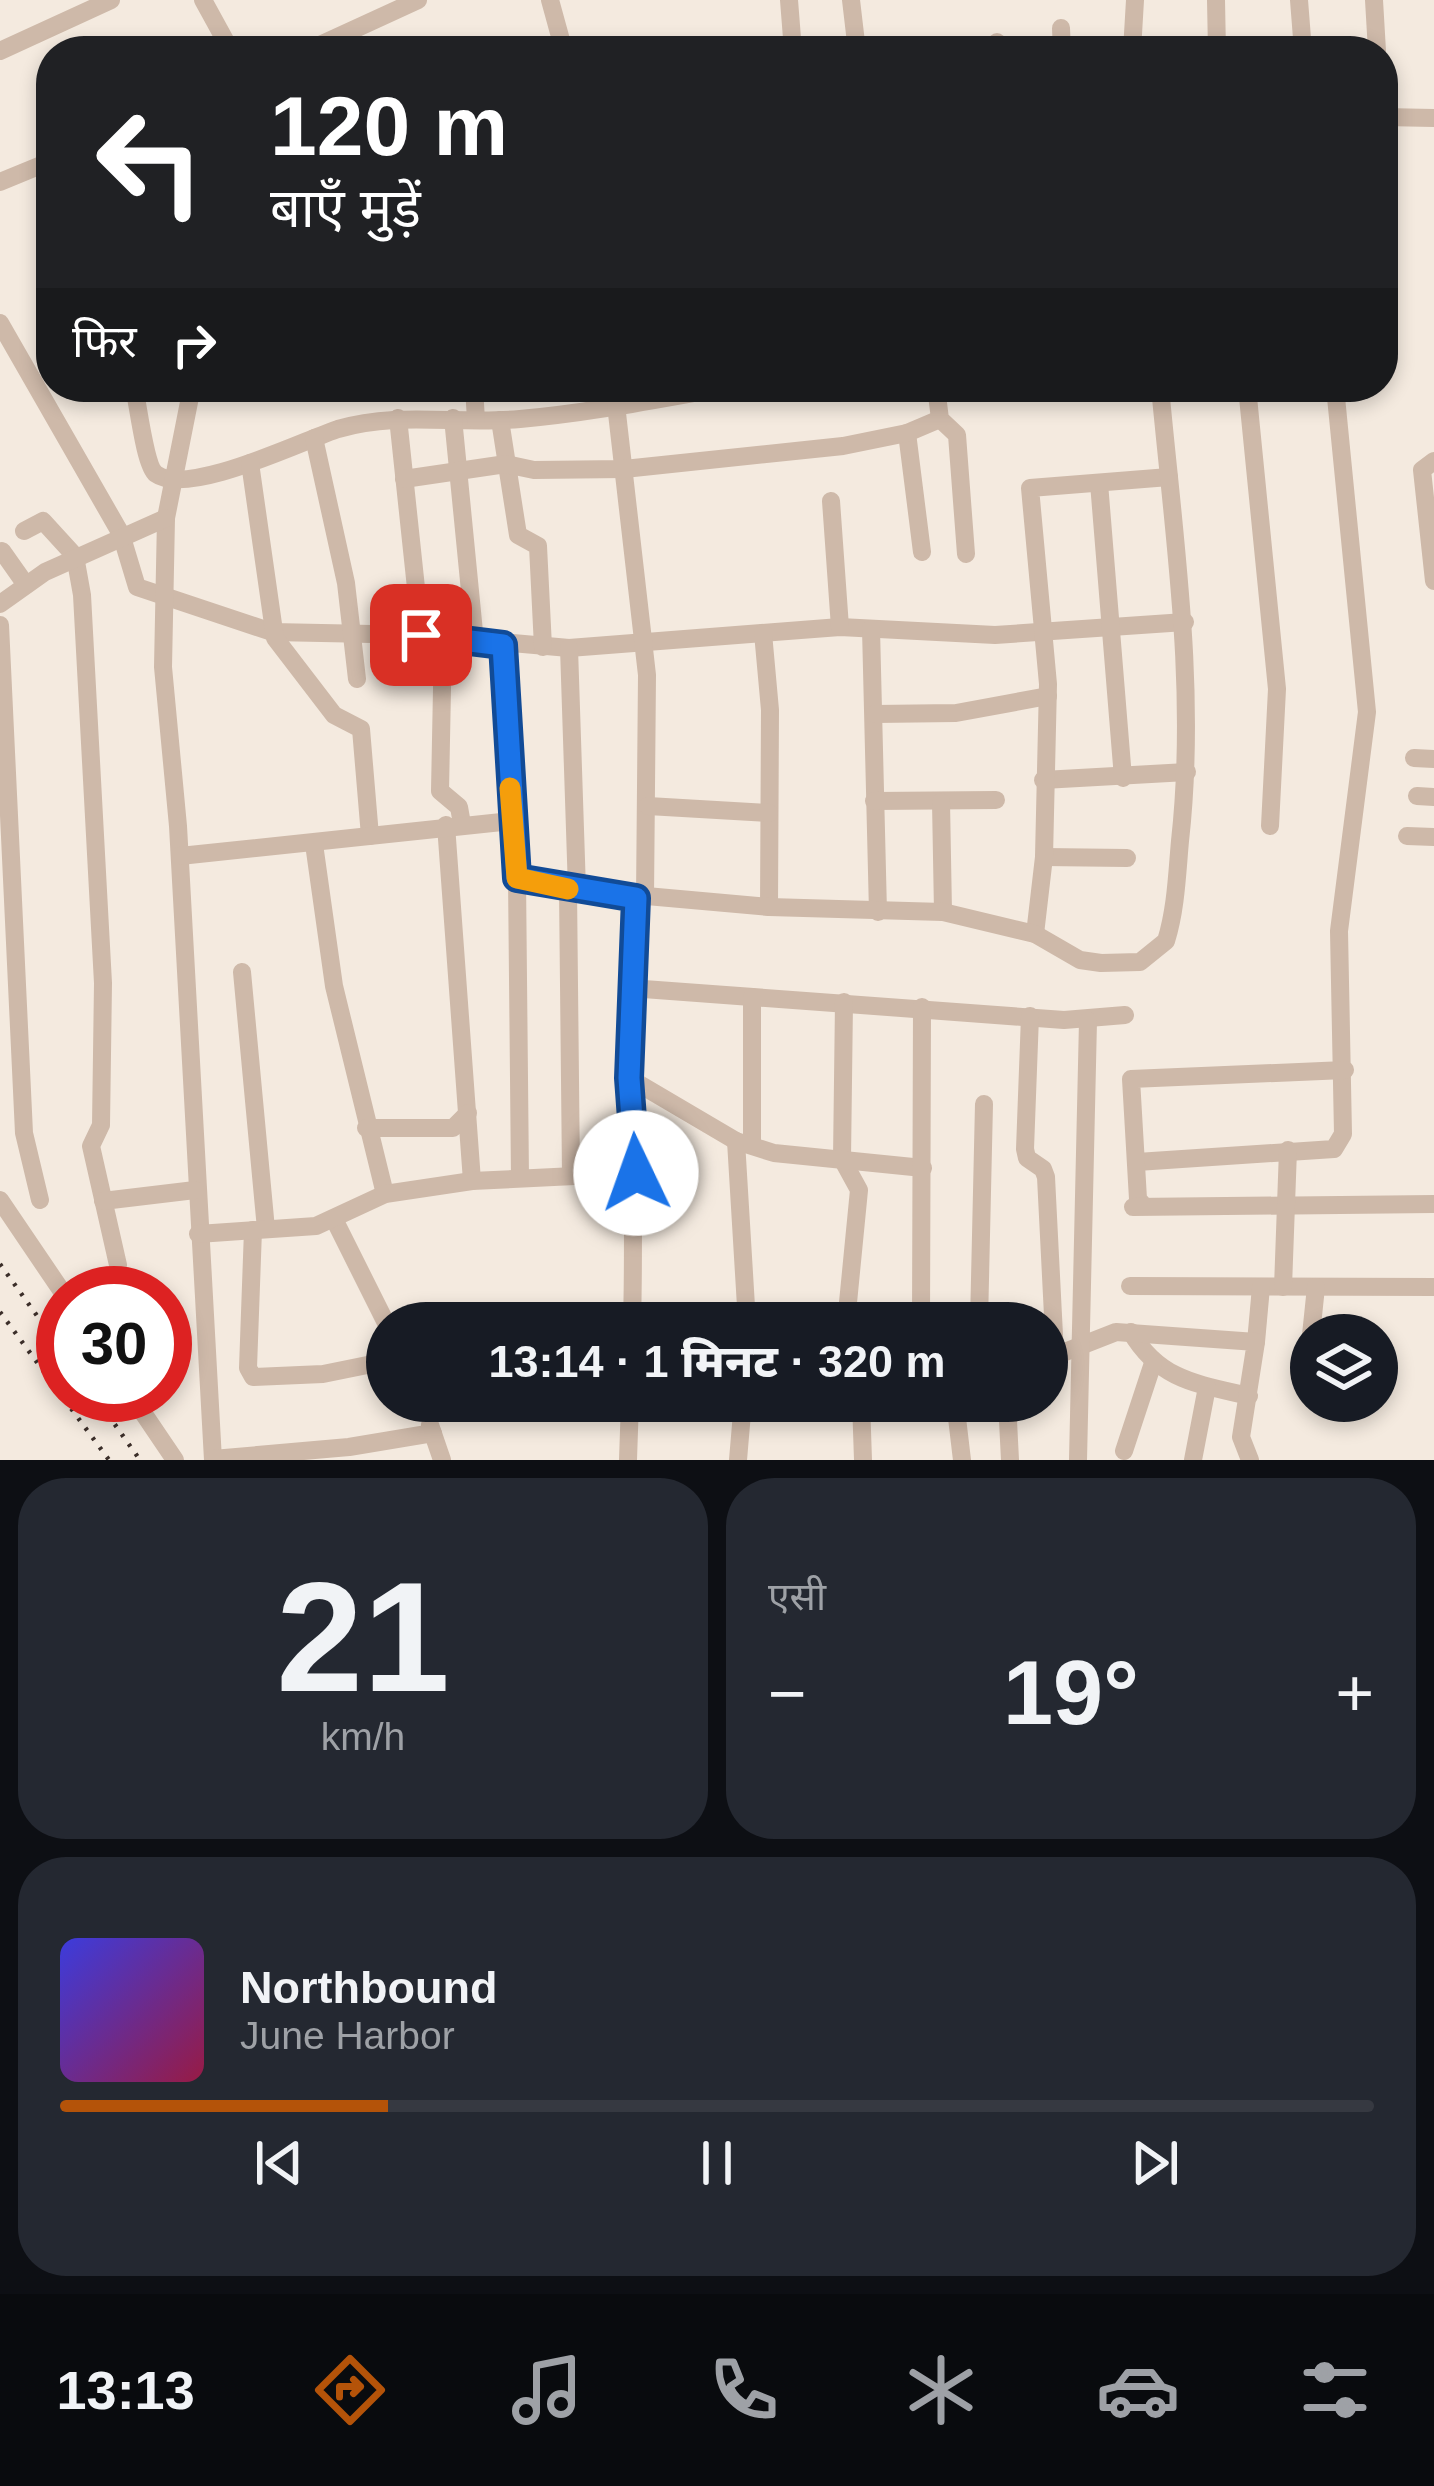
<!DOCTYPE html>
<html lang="hi">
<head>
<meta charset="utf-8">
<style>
  :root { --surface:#171b24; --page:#242831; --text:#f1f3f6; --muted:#9ea1a6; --line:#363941; --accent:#b45309 }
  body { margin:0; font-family:Helvetica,"Noto Sans Devanagari",sans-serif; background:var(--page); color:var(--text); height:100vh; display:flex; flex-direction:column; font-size:45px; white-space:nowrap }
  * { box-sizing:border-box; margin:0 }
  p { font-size:39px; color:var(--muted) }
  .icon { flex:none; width:66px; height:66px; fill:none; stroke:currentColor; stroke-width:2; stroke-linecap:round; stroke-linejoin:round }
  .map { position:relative; height:1460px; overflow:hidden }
  .sheet { display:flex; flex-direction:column; gap:18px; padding:18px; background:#0d0f14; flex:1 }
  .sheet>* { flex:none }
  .banner { position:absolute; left:36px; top:36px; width:1362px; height:366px; border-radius:48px; box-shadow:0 6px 18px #0003; background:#202124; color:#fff; overflow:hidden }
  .controls { position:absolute; left:1290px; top:1314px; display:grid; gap:24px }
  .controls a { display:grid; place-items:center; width:108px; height:108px; border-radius:50%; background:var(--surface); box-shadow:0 6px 18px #0003; font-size:60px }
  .speed { position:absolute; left:36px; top:1266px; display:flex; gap:24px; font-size:60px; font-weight:700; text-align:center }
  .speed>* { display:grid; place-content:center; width:156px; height:156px; border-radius:50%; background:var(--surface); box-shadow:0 6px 18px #0003; line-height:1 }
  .speed .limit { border:18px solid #d22; background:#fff; color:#111 }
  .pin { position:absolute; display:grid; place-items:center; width:102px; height:102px; color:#fff; margin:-51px; border-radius:24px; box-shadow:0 6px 18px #0006 }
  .me { position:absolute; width:132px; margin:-66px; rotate:357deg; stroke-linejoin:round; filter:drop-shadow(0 0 9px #0008) }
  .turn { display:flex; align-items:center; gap:42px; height:252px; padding:0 36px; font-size:54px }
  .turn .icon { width:156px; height:156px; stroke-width:2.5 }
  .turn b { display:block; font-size:84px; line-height:102px }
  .then { display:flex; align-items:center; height:114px; padding:0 36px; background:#0003; gap:24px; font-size:45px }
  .big { font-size:90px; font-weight:800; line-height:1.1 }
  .sheet .widget { flex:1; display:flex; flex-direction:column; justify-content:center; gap:18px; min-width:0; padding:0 42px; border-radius:48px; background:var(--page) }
  .sheet .dial { align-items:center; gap:0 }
  .dial b { font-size:156px; line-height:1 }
  .song { display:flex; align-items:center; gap:36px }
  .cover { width:144px; height:144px; border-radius:18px; background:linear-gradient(135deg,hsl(240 70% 55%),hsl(340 70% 35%)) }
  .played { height:12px; border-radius:6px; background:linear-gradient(90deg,var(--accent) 25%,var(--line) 25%) }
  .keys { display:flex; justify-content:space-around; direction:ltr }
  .heat { display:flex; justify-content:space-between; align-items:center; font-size:66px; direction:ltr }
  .sheet .tiles { flex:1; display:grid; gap:18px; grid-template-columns:1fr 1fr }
  .widget:last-child { grid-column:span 2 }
  .trip { position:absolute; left:366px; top:1302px; width:702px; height:120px; border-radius:60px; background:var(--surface); box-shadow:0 6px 18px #0003; font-weight:800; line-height:120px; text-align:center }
  .tab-bar { display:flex; height:192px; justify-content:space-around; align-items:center; background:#090b0e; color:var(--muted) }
  .tab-bar .icon { width:84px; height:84px }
  .tab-bar .active { color:var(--accent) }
  .tab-bar b { font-size:54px; color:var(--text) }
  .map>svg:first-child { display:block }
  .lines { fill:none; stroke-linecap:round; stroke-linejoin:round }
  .minor { stroke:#ceb9a9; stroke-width:18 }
  .rail { stroke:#3b2e29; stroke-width:4.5; stroke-dasharray:3 9; stroke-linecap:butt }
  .route-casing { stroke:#114b97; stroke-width:30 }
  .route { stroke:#1a73e8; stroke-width:21 }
  .slow { stroke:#f59e0b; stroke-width:21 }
</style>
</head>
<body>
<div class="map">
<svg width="1434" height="1460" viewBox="0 0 1434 1460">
  <rect width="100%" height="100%" fill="#f4eadf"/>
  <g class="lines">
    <g class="minor">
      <path d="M203,0L231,51"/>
      <path d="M550,0L564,51"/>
      <path d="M789,0L793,51"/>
      <path d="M851,0L857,51"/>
      <path d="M1216,0L1217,51"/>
      <path d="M1299,0L1303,51"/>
      <path d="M1374,0L1377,51"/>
      <path d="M1061,28L1062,51"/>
      <path d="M997,42V51"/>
      <path d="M0,51L111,0"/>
      <path d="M307,51L418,0"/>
      <path d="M1132,51L1135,0"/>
      <path d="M1383,117L1434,118"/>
      <path d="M0,182L51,161"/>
      <path d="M0,323L121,534L137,587L272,632L421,635L569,648L840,627L995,635L1185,622"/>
      <path d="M134,387C138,404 145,466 156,474C188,497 302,441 338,429C399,411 458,425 520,419C589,413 659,399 727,387"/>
      <path d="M192,387L166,518L163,667L178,826L213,1460"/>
      <path d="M474,387L476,420"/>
      <path d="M614,387L647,675L645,898"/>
      <path d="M936,387L940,419L957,435L966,554"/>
      <path d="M1247,387L1277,689L1270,826"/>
      <path d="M398,418L421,635"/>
      <path d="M453,418L475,642"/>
      <path d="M500,420L518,535L538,546L543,647"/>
      <path d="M907,433L922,552"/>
      <path d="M314,438L346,583L357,679"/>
      <path d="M1434,461L1422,470L1434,581"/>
      <path d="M250,463L275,638L334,715L361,729L370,836"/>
      <path d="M404,479L506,464L534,470L624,469L843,446L907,433L940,419"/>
      <path d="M1099,483L1123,778"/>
      <path d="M831,501L840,627"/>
      <path d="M24,531L43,521L75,556L82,595L103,983L101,1125L91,1146L118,1265"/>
      <path d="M2,551L26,585"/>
      <path d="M0,604L45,572L166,518"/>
      <path d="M0,625L24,1133L40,1200"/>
      <path d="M871,629L878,912"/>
      <path d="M763,633L770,710L769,907"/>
      <path d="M443,638L440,791L459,807L462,824"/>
      <path d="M503,645L517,878L568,889"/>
      <path d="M569,648L577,890"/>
      <path d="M875,714L956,713L1048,696"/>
      <path d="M1414,758L1434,759"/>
      <path d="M1043,780L1187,772"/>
      <path d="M1417,796L1434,797"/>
      <path d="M874,801L996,800"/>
      <path d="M941,802L943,912"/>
      <path d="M648,806L769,813"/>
      <path d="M446,825L472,1181"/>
      <path d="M1407,836L1434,837"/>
      <path d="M314,844L334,986L385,1194"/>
      <path d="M180,856L511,821"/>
      <path d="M1044,857L1127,858"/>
      <path d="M517,878L520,1178"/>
      <path d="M1035,934L1044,857L1048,684L1030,488L1169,477"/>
      <path d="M242,972L266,1229"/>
      <path d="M630,988L1064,1020L1125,1015"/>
      <path d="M844,1002L842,1159L859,1190L846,1323"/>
      <path d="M1030,1016L1025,1149L1027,1158L1043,1169L1046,1177L1055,1355"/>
      <path d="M629,1078L736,1141L774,1153L923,1168"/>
      <path d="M366,1128H453L468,1113"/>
      <path d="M736,1141L747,1323"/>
      <path d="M752,1145V997"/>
      <path d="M1137,1162L1334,1149L1343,1134L1339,931L1367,712L1335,387"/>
      <path d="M571,1175L568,889L769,907L943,912L1035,934L1080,960L1101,963L1140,962L1166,941C1176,909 1177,874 1180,841C1197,688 1174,539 1160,387"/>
      <path d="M0,1200L63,1293"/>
      <path d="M103,1201L195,1190"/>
      <path d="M1144,1206L1138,1199L1131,1079L1345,1070"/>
      <path d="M1133,1207L1434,1204"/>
      <path d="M335,1221L387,1325"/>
      <path d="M253,1230L248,1368L253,1377L323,1374L387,1361"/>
      <path d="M198,1234L316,1226L385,1194L472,1181L636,1173"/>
      <path d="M1130,1286L1434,1287"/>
      <path d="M1283,1287L1288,1150"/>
      <path d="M632,1323C636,1181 627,1040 636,898"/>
      <path d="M921,1323L922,1007"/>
      <path d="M979,1323L984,1104"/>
      <path d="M1131,1332C1159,1380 1197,1384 1249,1396"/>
      <path d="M1311,1335L1316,1287"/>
      <path d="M1256,1342L1261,1287"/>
      <path d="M1047,1359L1116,1332L1256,1342L1241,1437L1250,1460"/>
      <path d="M1308,1373L1311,1338"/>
      <path d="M131,1395L175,1460"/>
      <path d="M861,1401L863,1460"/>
      <path d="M955,1401L962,1460"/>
      <path d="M1007,1401L1010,1460"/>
      <path d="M424,1409L584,1401"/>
      <path d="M430,1425L442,1460"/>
      <path d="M1124,1451L1153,1363"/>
      <path d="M213,1459L349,1447L433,1433"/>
      <path d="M628,1460L630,1401"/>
      <path d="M738,1460L743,1401"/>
      <path d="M1078,1460L1088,1021"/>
      <path d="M1193,1460L1207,1387"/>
    </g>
    <g class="rail">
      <path d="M0,1264L63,1352"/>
      <path d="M0,1312L109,1460"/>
      <path d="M94,1395L140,1460"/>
    </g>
  </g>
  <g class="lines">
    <g class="route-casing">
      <path id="route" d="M421,635L503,645L517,878L636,898L629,1078L636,1173"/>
    </g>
    <use href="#route" class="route"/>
    <path class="slow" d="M510,788L517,878L568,889"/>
  </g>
</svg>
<div class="controls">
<a><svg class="icon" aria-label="layers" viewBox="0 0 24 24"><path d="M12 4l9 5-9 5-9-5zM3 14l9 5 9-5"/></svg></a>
</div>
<div class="speed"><div class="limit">30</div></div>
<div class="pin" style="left:421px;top:635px;background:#d93025"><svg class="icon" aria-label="arrive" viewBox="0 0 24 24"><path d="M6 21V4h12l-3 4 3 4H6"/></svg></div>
<svg class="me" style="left:636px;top:1173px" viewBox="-20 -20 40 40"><circle r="19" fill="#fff"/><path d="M0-13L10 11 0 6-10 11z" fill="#1a73e8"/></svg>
<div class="trip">13:14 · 1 मिनट · 320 m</div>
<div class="banner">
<div class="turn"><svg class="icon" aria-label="left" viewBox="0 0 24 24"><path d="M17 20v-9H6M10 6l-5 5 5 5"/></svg><div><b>120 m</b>बाएँ मुड़ें</div></div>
<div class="then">फिर<svg class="icon" aria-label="right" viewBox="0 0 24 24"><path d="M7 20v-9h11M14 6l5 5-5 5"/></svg></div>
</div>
</div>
<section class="sheet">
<div class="tiles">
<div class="widget dial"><b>21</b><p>km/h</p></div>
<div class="widget"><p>एसी</p>
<div class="heat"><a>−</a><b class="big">19°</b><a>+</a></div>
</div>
<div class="widget">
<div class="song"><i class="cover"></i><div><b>Northbound</b><p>June Harbor</p></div></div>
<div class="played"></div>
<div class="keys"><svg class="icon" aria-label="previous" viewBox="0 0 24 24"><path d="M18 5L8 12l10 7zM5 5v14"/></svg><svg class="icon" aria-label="pause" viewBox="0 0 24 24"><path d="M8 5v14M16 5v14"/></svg><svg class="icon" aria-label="next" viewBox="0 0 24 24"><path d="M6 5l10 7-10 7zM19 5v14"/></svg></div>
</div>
</div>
</section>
<nav class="tab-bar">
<b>13:13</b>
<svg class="icon active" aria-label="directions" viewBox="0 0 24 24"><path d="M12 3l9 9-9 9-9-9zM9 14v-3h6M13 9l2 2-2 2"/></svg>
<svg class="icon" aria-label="music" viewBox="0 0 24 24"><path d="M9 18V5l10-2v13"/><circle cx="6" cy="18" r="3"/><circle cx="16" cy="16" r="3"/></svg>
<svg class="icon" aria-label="phone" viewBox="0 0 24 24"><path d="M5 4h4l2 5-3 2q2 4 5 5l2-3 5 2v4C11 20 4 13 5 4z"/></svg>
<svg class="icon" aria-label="climate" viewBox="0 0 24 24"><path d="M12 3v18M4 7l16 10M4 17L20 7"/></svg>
<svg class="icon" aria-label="car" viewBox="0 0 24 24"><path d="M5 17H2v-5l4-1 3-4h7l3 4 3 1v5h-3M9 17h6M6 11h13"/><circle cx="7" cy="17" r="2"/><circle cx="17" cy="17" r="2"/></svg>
<svg class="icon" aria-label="filters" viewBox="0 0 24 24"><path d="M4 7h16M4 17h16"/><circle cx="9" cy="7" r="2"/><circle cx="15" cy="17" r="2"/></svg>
</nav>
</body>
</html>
